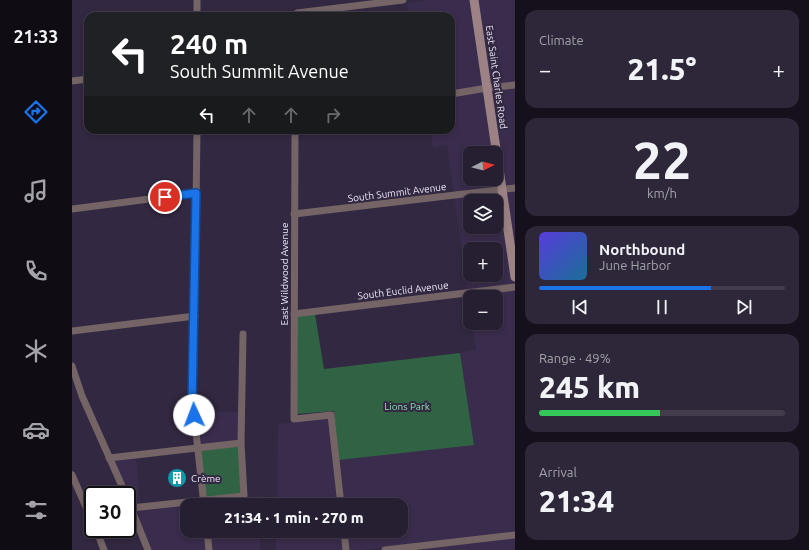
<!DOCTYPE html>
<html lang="en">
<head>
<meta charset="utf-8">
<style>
  :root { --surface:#261e31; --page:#2e2739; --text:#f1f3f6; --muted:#a4a2ab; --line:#423c4d; --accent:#1a73e8 }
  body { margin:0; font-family:Ubuntu,sans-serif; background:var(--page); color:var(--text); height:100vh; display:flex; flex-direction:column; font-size:15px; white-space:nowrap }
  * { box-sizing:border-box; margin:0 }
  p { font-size:13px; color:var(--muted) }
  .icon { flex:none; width:22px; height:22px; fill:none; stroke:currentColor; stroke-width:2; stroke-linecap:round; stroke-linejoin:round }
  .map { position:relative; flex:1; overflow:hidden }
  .side { display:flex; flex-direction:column; gap:10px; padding:10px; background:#15101b; width:294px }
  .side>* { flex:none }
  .top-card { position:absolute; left:12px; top:12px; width:371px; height:122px; border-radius:12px; box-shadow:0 2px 6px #0003,0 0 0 1px var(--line); background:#202124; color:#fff; overflow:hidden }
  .needle { width:26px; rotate:84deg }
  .fabs { position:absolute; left:391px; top:146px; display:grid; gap:8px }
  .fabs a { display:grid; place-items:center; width:40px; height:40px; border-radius:8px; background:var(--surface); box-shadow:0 2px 6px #0003,0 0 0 1px var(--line); font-size:20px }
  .speed { position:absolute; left:12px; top:486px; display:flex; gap:8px; font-size:20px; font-weight:700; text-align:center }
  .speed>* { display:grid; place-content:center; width:52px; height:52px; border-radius:50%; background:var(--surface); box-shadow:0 2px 6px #0003,0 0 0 1px var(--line); line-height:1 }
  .speed .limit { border:2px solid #111; border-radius:6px; background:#fff; color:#111 }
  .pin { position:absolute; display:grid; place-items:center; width:34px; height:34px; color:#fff; margin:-17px; border:2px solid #fff; border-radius:50%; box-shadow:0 1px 4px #0007 }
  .me { position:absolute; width:44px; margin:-22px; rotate:358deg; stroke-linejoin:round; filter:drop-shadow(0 0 3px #0008) }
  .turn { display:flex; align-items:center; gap:14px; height:84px; padding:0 20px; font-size:18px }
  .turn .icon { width:52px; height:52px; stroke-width:2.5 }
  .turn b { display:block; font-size:28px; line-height:34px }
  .lanes { display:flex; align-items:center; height:38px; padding:0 20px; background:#0003; justify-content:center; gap:20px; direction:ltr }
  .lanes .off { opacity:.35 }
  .big { font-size:30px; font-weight:800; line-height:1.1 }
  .side .tile { flex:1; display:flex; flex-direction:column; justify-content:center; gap:6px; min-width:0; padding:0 14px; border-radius:12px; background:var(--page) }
  .side .dial { align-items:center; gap:0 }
  .dial b { font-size:52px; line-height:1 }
  .song { display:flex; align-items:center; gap:12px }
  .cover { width:48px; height:48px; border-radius:6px; background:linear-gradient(135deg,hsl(250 70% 55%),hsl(200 70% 35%)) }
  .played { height:4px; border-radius:2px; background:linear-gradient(90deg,var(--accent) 70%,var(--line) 70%) }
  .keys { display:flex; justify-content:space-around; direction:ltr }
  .heat { display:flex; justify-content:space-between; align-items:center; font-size:22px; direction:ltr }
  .charge { height:6px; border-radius:3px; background:linear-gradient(90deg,#34c759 49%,var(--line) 0) }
  .trip { position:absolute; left:108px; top:498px; width:228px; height:40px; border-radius:12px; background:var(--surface); box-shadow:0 2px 6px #0003,0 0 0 1px var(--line); font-weight:800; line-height:40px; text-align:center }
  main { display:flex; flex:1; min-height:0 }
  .tab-bar { display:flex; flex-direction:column; width:72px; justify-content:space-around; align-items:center; background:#0f0c14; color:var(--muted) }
  .tab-bar .icon { width:28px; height:28px }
  .tab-bar .on { color:var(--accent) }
  .tab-bar b { font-size:18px; color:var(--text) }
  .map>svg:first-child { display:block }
  .built { fill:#3a2c4c; fill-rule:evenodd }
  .green { fill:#306344 }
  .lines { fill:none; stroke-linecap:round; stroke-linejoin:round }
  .street { stroke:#746465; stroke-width:7 }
  .secondary { stroke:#9c8284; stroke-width:9 }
  .route-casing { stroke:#114b97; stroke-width:10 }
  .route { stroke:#1a73e8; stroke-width:7 }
  .labels { text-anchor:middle; stroke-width:4; stroke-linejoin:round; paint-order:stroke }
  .street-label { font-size:10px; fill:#ece6f7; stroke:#322841 }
  .park-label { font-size:10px; fill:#8ce1ac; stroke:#322841 }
  .poi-label { font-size:10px; fill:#ece6f7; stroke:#322841; text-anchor:start }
</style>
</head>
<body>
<main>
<nav class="tab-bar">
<b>21:33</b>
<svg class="icon on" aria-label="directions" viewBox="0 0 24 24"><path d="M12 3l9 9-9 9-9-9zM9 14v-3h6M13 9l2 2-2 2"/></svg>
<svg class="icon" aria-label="music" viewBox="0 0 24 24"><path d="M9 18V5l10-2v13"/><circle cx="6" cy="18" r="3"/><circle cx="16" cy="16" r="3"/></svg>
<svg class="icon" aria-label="phone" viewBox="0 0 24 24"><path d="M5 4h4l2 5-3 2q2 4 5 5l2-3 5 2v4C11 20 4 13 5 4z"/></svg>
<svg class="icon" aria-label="climate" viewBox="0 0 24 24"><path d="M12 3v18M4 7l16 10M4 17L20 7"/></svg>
<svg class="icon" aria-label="car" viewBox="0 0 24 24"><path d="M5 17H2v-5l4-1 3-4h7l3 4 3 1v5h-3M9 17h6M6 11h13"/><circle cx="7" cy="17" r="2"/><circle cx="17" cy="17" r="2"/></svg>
<svg class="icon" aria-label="filters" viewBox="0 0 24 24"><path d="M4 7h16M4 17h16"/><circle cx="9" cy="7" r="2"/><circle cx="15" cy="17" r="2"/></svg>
</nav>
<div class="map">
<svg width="443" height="550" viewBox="0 0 443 550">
  <rect width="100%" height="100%" fill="#322841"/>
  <g class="built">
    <path d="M356,0H400L422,153H398V179H424V163L443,292V532L293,550H276L274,531H329V505H271L267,460L402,444L388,353L404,349L400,323H424V297H398V308L375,145L361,147L358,130H379V96H382L379,75V16H336L335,3ZM398,201H424V227H398ZM398,249H424V275H398Z"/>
    <path d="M404,0H443V186L432,187Z"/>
    <path d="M443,189V262L432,190Z"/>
    <path d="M121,411L168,412L167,441L125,445Z"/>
    <path d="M257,418L267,505H205L206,424Z"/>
    <path d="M64,456L69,506L61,507L40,459Z"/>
    <path d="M187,496L188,505H115V531H188V550H78L62,510Z"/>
    <path d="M204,531H270L272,550H204Z"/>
    <path d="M443,538V550H352V548Z"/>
  </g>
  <g class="green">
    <path d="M243,314L252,369L388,353L402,445L267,460L262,411L224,414V316Z"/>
    <path d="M167,445L171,494L133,498L127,449Z"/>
  </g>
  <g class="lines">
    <g class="street">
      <path d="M125,0V16"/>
      <path d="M224,16L225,13L331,0"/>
      <path d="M0,81L16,79"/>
      <path d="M379,94L415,88L443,85"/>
      <path d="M125,130L122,359L121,405L132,505"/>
      <path d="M223,130L222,419L259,415L269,505"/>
      <path d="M0,209L124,193"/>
      <path d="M222,214L443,188"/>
      <path d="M222,314L443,287"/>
      <path d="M0,331L123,316"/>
      <path d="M0,366L10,396L54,495"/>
      <path d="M37,458L169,443"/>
      <path d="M0,475L21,523"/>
      <path d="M55,498L76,550"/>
      <path d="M59,508L172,496L169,443L171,334"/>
      <path d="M24,529L32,550"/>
      <path d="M135,531L137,550"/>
      <path d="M272,531L274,550"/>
      <path d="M313,550L443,535"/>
    </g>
    <path class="secondary" d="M402,0L443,277"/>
  </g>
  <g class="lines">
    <g class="route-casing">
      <path id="route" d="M93,197L124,193L120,405L122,415"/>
    </g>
    <use href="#route" class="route"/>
  </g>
  <defs>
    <g id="building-disc" transform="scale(1)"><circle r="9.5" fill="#0f9aa8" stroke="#322841"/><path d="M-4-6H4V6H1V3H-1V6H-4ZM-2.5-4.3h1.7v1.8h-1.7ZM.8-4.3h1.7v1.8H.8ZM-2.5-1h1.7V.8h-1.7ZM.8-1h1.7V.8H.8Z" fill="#fff"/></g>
  </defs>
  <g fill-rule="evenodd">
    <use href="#building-disc" x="105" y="478"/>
  </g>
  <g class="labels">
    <g class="street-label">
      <text transform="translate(425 77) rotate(82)" y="4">East Saint Charles Road</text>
      <text transform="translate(325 192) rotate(-7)" y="4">South Summit Avenue</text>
      <text transform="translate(212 274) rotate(-90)" y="4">East Wildwood Avenue</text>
      <text transform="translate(331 290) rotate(-7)" y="4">South Euclid Avenue</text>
    </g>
    <g class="park-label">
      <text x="335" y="410">Lions Park</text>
    </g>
    <g class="poi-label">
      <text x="119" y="482">Crème</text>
    </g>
  </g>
</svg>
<div class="fabs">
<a><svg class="needle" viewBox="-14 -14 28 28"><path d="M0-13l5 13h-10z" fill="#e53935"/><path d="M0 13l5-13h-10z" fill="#a4a2ab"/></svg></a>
<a><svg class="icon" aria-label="layers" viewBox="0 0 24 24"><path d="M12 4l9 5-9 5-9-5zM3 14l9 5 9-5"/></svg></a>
<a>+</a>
<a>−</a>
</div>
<div class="speed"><div class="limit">30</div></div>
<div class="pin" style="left:93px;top:197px;background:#d93025"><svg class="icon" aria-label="arrive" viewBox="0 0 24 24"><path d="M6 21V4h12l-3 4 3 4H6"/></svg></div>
<svg class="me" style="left:122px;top:415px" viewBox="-20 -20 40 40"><circle r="19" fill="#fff"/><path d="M0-13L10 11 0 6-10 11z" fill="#1a73e8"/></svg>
<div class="trip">21:34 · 1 min · 270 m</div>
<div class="top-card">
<div class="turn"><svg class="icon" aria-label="left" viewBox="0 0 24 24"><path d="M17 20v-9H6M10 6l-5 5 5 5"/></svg><div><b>240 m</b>South Summit Avenue</div></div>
<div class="lanes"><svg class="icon" aria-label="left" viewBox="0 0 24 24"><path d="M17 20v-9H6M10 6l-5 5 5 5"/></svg><svg class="icon off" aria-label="ahead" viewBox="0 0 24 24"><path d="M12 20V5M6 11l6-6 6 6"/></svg><svg class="icon off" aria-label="ahead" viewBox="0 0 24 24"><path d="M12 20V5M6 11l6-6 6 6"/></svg><svg class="icon off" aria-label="right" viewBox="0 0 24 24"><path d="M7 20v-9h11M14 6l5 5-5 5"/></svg></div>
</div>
</div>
<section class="side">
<div class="tile"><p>Climate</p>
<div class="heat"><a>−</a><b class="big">21.5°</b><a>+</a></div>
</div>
<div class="tile dial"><b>22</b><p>km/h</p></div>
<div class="tile">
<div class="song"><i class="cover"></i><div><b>Northbound</b><p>June Harbor</p></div></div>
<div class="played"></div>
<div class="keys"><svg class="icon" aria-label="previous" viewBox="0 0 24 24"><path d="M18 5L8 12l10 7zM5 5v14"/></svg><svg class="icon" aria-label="pause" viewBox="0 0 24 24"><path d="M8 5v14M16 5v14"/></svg><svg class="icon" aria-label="next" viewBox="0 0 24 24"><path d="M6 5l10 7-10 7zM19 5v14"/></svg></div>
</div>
<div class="tile"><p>Range · 49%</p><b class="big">245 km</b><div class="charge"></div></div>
<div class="tile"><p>Arrival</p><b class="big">21:34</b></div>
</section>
</main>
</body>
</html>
